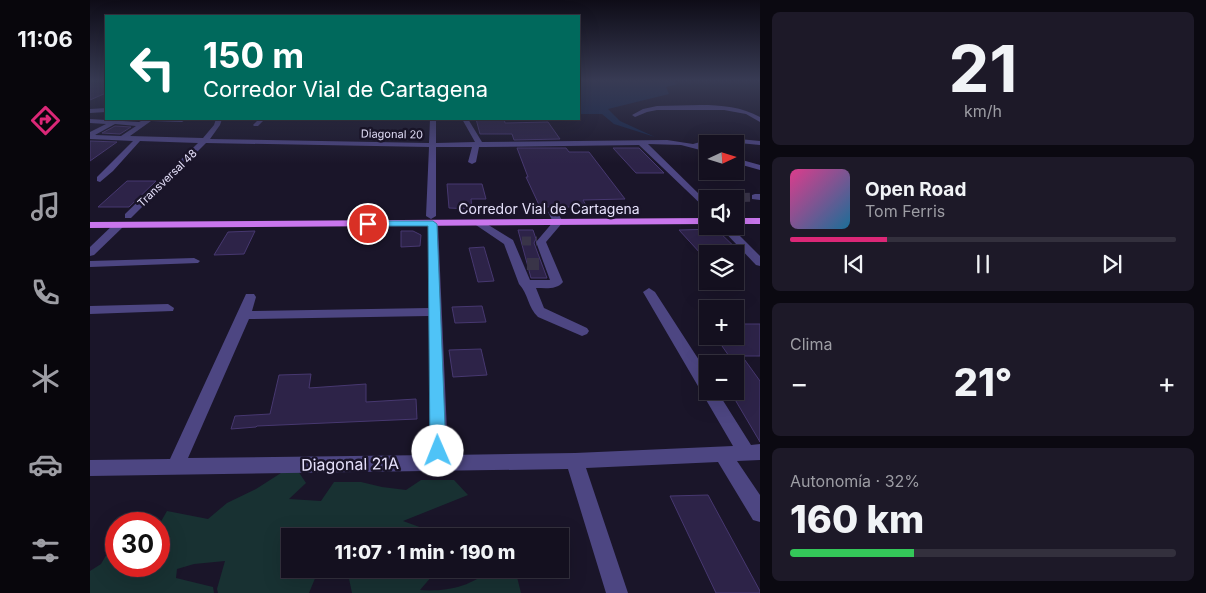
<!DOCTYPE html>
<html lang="es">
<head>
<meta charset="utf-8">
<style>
  :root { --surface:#14101f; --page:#1d1928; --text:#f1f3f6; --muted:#9d9da4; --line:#33303d; --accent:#db2777 }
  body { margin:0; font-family:Inter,sans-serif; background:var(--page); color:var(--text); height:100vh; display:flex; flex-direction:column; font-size:19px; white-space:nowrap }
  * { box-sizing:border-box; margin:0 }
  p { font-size:16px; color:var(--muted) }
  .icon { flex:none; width:28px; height:28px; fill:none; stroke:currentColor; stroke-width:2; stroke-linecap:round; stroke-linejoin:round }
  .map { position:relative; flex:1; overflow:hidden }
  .drawer { display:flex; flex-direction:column; gap:12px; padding:12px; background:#0b0911; width:446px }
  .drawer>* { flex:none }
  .hud { position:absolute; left:15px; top:15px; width:475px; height:105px; border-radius:0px; box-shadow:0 5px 20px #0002,0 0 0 1px var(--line); background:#00695c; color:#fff; overflow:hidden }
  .needle { width:32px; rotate:86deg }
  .buttons { position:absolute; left:609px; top:135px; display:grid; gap:10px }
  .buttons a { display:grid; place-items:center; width:45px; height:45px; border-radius:0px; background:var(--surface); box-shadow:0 5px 20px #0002,0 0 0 1px var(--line); font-size:25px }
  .speed { position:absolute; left:15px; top:512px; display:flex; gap:10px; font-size:25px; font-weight:700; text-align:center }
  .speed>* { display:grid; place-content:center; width:65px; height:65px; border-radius:50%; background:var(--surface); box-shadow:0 5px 20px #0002,0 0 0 1px var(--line); line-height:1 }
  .speed .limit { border:8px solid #d22; background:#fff; color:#111 }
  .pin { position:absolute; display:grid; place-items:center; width:42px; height:42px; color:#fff; margin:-21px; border:2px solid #fff; border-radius:50%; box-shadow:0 1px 5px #0007 }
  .me { position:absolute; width:55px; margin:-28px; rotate:359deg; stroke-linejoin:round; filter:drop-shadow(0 0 4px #0008) }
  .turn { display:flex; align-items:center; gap:18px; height:105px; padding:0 15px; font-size:22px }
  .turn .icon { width:65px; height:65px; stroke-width:2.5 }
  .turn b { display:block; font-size:35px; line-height:42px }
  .big { font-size:38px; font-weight:800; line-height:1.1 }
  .drawer .widget { flex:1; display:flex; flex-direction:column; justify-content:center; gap:8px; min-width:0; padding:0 18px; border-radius:8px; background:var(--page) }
  .drawer .dial { align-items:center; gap:0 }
  .dial b { font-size:65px; line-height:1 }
  .song { display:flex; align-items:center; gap:15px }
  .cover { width:60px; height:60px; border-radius:8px; background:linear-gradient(135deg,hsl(330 70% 55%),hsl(200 70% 35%)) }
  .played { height:5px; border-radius:2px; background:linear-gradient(90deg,var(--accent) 25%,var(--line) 25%) }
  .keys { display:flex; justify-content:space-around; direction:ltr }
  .heat { display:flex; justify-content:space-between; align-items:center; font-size:28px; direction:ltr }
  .charge { height:8px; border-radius:4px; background:linear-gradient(90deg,#34c759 32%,var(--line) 0) }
  .trip { position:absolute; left:191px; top:528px; width:288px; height:50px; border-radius:0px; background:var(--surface); box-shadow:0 5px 20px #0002,0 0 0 1px var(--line); font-weight:800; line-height:50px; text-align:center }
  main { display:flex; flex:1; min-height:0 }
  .tabs { display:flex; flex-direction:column; width:90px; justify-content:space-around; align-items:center; background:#08060c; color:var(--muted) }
  .tabs .icon { width:35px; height:35px }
  .tabs .on { color:var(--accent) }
  .tabs b { font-size:22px; color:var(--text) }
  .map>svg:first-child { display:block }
  .green { fill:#183132 }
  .water { fill:#17274b }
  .building { fill:#2d2348; stroke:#473870 }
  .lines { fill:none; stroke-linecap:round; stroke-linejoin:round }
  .minor-tunnel-far1 { stroke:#393448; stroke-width:9; stroke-dasharray:9 5; stroke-linecap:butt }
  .minor-tunnel { stroke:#393448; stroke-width:12; stroke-dasharray:12 6; stroke-linecap:butt }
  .minor { fill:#4d4682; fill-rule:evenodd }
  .major { fill:#c976ed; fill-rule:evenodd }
  .route { fill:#4fc3f7; stroke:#337fa1 }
  .labels { text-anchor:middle; stroke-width:5; stroke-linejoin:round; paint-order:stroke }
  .far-street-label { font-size:11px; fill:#e6e1fb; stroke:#1a1529 }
  .street-label { font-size:14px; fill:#e6e1fb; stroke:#1a1529 }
  .near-street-label { font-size:16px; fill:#e6e1fb; stroke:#1a1529 }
</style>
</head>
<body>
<main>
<nav class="tabs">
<b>11:06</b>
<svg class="icon on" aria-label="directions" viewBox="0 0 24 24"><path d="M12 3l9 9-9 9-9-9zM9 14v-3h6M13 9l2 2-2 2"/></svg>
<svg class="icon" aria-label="music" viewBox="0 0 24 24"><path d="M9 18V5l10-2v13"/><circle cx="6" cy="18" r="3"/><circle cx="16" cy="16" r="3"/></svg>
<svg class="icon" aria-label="phone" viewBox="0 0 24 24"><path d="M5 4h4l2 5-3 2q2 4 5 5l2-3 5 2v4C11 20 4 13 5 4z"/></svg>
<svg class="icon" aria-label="climate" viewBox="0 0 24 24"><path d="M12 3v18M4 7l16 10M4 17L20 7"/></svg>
<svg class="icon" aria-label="car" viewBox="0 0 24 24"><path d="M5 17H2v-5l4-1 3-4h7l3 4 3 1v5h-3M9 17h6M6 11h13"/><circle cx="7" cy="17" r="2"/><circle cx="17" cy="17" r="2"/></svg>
<svg class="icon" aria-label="filters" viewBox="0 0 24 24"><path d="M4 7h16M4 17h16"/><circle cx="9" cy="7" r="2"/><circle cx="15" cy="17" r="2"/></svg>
</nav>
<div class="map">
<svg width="670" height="593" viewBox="0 0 670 593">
  <rect width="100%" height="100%" fill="#1a1529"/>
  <g class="green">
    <path d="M208,471L216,483L199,499L231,501L244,482H271L292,487L316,490L331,480H364L378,495L313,521L354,536H200V569H233L228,571L219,593H128L127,589L135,561L104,564L87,569L86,578L123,587L124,593H0V571L11,564L26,538V566H69V525L77,511L118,519L137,503L166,489L191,473Z"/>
    <path d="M257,569H348L330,590C355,592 382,587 400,569H425L431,593H262Z"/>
  </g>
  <path class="water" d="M489,81H581L588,84L576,87L579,94L518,109L530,121L565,137L524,124L512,114H489Z"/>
  <g class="building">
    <path d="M0,81H16V93L0,100Z"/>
    <path d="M386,119H414L415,123L458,122L470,139L424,140L422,134H390Z"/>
    <path d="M25,126L41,127L30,134L12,133Z"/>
    <path d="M0,141L27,142L0,161Z"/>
    <path d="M427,148H476L479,152H499L535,199L493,200L497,207H450L436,177H438Z"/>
    <path d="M523,148H549L574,173H546Z"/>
    <path d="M37,181H66L39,207H8Z"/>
    <path d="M357,184H392L396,199H381L382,209L359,208Z"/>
    <path d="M626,229L652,254H611L589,230Z"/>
    <path d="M428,230H443L446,239L444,243L457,278H441Z"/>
    <path d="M165,231L154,254L124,255L138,232Z"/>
    <path d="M311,231H323L331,235L330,246L311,247Z"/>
    <path d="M394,247L404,281L388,282L379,248Z"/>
    <path d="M392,306L396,322L365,323L362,307Z"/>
    <path d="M645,324H670V356H652L670,381V442L640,391H645V356H639L625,336H645Z"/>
    <path d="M391,349L397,375L363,377L359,350Z"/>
    <path d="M221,374L219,388L276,384V402L326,399L327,419L167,426L166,427L141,429L145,416L180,414L189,375Z"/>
    <path d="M618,495L670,591V593H626L580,496Z"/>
  </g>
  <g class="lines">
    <g class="minor-tunnel-far1">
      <path d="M637,198L665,197"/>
      <path d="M432,241H447"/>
    </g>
    <path class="minor-tunnel" d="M437,264H454"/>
    <g class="minor">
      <path d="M567,106C600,106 640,100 670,117V122L656,114L634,110H567L557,112L545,117L542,115L553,109Z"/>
      <path d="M16,108V112L0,113V109Z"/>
      <path d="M0,119L49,122L55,119L95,120L92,122L61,121L40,136L113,138L124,125L126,119H132L130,125L120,139L339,143L340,119H346V143L385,142L372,119H378L392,142L577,140L603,144L628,137L670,141V145L628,141L612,146L618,148V152L591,145L558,144L610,195H637L642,198L618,199L616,201L618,211L549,145L393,147H389L386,162L382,164L378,162L382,147H346V216L341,219L336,216L339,147L116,143L41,218H35V214L108,143L50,141L23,171L10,182L7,181V177L43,141L0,139V132L16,124L0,123ZM25,124L46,126L31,136L5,135Z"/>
      <path d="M169,119H175L168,126H164L163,125Z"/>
      <path d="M645,158L670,165V170L645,163Z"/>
      <path d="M665,194H670V200L662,199V195Z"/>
      <path d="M463,209L466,210L473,222L456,242L473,282C467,290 455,288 446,288L454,308L497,328L499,331L497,334L492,336L448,317C438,308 438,293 429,284L414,244L383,223L384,221H392L423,240L440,280H460L446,242L463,222L458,212Z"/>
      <path d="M343,221L348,224L358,455L485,453L643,446L553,292L559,288L565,292L618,374V391H627L661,445L670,444V460L647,461L670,495V522L663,520L628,462L496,468L538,593H516L478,469L0,476V460L80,459L156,294H164L166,297L162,311L339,308L338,224ZM339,316L340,455L98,458L159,319Z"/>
      <path d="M29,222L33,223V227L4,255L0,256V247L25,223Z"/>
      <path d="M629,226H640L670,256V266L666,265Z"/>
      <path d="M104,258L110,261L108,263L0,267V261Z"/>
      <path d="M78,304L84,308L83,311L0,314V306Z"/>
    </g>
    <g class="major">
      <path d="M618,218V224L0,228V222Z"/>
      <rect x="645" y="218" width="25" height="6"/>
    </g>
  </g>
  <linearGradient id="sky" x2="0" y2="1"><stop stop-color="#0e0c17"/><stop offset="0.49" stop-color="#383b54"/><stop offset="1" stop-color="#383b54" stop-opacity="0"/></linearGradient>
  <rect width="670" height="164" fill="url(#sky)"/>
  <path class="route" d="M278,221H343L347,224L356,451L354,456L348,458L343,456L340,451L338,226H274L273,224Z"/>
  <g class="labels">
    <g class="far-street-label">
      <text transform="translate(302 134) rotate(1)" y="4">Diagonal 20</text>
      <text transform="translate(77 178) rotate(-44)" y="4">Transversal 48</text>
    </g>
    <g class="street-label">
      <text x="459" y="214">Corredor Vial de Cartagena</text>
    </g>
    <g class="near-street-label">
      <text transform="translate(260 464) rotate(-1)" y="6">Diagonal 21A</text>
    </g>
  </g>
</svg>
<div class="buttons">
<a><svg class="needle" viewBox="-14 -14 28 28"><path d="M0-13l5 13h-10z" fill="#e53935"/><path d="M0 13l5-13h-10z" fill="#9d9da4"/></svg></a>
<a><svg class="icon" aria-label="sound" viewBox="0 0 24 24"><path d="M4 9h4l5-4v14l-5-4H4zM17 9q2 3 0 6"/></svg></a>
<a><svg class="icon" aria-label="layers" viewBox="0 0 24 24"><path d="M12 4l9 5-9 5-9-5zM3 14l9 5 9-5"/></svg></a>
<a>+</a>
<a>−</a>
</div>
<div class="speed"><div class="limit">30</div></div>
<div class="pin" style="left:278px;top:224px;background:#d93025"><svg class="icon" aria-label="arrive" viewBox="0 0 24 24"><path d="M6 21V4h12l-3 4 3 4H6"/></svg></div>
<svg class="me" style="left:348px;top:451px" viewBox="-20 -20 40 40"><circle r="19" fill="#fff"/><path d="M0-13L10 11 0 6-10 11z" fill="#4fc3f7"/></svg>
<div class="trip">11:07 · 1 min · 190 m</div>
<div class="hud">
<div class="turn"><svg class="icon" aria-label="left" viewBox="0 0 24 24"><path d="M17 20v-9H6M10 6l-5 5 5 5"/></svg><div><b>150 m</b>Corredor Vial de Cartagena</div></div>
</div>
</div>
<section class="drawer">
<div class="widget dial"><b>21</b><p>km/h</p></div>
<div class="widget">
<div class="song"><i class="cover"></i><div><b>Open Road</b><p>Tom Ferris</p></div></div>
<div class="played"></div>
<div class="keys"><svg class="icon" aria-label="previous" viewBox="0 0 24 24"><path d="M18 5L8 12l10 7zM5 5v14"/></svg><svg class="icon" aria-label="pause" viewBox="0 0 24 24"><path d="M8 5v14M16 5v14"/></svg><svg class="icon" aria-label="next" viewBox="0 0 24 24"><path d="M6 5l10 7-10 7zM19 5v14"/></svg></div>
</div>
<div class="widget"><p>Clima</p>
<div class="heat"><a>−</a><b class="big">21°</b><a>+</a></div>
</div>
<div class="widget"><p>Autonomía · 32%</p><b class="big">160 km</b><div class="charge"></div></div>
</section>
</main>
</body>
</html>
